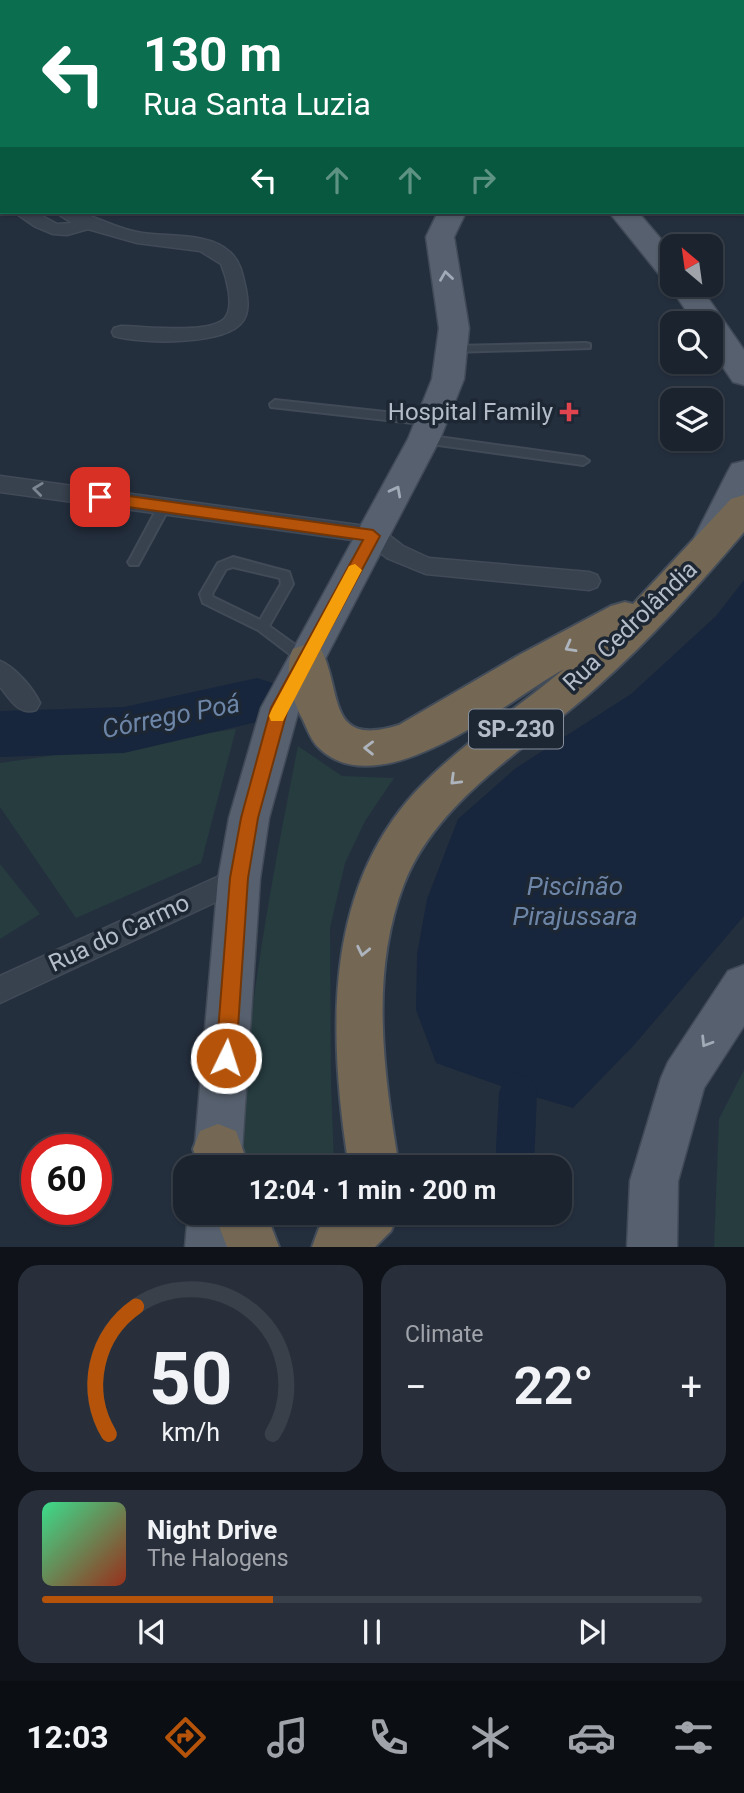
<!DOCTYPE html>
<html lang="en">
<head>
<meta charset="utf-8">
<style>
  :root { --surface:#1b232e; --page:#282f3a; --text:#f1f3f6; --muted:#a0a4aa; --line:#39404a; --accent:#b45309 }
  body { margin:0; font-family:Roboto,sans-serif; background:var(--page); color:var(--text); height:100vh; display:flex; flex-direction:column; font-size:26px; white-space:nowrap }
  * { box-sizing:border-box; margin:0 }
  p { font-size:23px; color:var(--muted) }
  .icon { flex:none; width:38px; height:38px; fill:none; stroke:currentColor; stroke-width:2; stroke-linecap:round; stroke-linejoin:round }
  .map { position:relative; height:1247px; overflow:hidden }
  .sheet { display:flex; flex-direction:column; gap:18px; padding:18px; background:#0f1319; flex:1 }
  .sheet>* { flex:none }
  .banner { position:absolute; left:0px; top:0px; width:746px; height:214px; box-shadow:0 2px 5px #0004,0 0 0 2px var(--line); background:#0b6e4f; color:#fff; overflow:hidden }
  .needle { width:46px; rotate:331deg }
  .controls { position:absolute; left:660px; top:234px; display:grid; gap:14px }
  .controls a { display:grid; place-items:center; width:63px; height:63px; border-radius:14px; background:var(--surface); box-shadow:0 2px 5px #0004,0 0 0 2px var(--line); font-size:35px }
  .speed { position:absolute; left:21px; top:1134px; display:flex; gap:14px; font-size:35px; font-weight:700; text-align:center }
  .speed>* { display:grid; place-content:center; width:91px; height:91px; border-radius:50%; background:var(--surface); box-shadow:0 2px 5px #0004,0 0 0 2px var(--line); line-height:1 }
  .speed .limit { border:10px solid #d22; background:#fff; color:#111 }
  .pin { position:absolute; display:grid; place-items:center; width:60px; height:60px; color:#fff; margin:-30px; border-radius:14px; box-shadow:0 4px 10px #0006 }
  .me { position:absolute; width:77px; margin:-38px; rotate:4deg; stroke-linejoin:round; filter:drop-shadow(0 0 5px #0008) }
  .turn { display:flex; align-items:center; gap:24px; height:147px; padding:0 28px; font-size:32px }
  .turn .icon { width:91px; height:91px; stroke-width:2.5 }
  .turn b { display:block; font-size:49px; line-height:60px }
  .lanes { display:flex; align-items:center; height:66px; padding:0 28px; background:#0003; justify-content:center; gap:35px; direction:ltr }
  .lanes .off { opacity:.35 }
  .big { font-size:52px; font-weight:700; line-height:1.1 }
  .sheet .tile { flex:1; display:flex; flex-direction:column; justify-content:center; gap:10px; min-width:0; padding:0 24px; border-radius:21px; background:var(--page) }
  .sheet .dial { align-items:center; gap:0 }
  .dial svg { height:182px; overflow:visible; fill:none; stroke:var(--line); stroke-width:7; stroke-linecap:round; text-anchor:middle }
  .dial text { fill:var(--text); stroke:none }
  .song { display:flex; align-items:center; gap:21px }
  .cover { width:84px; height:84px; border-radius:10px; background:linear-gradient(135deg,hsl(150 70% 55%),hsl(10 70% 35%)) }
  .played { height:7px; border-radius:4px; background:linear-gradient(90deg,var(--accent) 35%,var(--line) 35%) }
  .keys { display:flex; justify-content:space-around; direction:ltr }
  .heat { display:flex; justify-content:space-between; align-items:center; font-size:38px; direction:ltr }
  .sheet .tiles { flex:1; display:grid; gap:18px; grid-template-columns:1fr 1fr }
  .tile:last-child { grid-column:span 2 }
  .trip { position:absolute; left:173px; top:1155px; width:399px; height:70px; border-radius:21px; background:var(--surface); box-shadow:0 2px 5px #0004,0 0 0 2px var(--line); font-weight:700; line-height:70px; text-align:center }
  .menu { display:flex; height:112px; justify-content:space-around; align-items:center; background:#0b0e12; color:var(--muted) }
  .menu .icon { width:49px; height:49px }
  .menu .current { color:var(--accent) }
  .menu b { font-size:32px; color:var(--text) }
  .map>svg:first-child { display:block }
  .green { fill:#263c3f }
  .water { fill:#17263c }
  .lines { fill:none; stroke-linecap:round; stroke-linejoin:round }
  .canal { fill:#17263c; fill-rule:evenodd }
  .river { fill:#17263c; fill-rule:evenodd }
  .lane-casing { stroke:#414a57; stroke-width:4 }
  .street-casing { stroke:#414a57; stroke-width:3 }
  .secondary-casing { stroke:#414a57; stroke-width:4 }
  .primary-casing { stroke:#414a57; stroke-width:3 }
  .highway-casing { stroke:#434c59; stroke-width:4 }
  .lane { fill:#38414e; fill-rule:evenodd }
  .street { fill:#38414e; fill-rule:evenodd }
  .secondary { fill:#465061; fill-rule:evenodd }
  .primary { fill:#56606e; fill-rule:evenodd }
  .highway { fill:#746855; fill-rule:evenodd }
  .oneway { stroke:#a1aab7 }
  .oneway2 { stroke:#7c8592 }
  .oneway3 { stroke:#aeb4bd }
  .route { fill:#b45309; stroke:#753606; stroke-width:2 }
  .slow { fill:#f59e0b }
  .health-dot { fill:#e0444e; stroke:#1d2633; stroke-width:2.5 }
  .labels { text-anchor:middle; stroke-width:7; stroke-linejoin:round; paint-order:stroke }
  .shield { fill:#1d2633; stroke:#878f9c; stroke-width:2 }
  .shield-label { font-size:23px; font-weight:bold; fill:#b4bcc9 }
  .poi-label { font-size:24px; fill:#b4bcc9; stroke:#1d2633; text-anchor:end }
  .street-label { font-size:24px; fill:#b4bcc9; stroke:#1d2633 }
  .water-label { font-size:26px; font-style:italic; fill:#6d86a8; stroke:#1d2633 }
</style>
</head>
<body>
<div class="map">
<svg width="744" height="1247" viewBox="0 0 744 1247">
  <rect width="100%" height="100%" fill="#242f3e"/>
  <g class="green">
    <path d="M236,729L201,863L76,918L0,807V763Z"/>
    <path d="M298,746L342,776L394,778L365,821L345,863L330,928L331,1082L334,1167H244C232,1136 243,1094 246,1061C258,955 277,851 298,746Z"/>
    <path d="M0,864L40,914L0,939Z"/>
    <path d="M744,1070V1247H714L719,1119Z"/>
  </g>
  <path class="water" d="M744,580V916L635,1044L573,1108L518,1092L436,1063L416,1010L417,954L427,899L458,819L516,768L631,694L716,616Z"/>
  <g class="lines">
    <path class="canal" d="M518,1073L531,1079L537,1092L534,1167H495L499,1092L505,1079Z"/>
    <path class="river" d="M257,678L276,684L284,700L276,716L257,722L124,753L0,757V711L124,707Z"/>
    <g class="lane-casing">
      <g id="lane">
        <path d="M586,343L590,344V348L453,352L448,349L453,346Z"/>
        <path d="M275,400L431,417L436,421L431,425L271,407L270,404Z"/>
        <path d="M424,435L583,457L589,461L583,465L424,443L419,439Z"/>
        <path d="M164,502L170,506L138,565H130L128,562L130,559L160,503Z"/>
        <path d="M233,557L289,572L293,584L269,626L308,654L310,658L308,662H300L258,630L203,603L200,594L218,563ZM233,567L280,578L281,584L260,620L213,597L212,594L226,569Z"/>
      </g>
    </g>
    <g class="street-casing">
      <g id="street">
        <path d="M75,0H90L74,2Z"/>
        <path d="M257,0H274L256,2Z"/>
        <path d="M2,56V67L0,68V57Z"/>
        <rect x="0" y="191" width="2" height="11"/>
        <path d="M14,212H35L57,224L72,223L55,212C61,212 69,210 76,212C96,216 115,228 137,232C165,238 207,231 230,252C241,262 243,276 246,290C248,301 249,312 243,321C226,346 141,344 114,336L112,332L114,328L121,326C143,326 210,335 225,318C235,306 226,276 221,264L200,251L137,243L88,229L67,235L53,234L34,226Z"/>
        <path d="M0,476L373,527L381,529L403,546L429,558L589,572L597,575L600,581L597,587L589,590L426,574L387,558L367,542L0,492Z"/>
        <path d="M0,661C15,667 33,688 40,703L36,710C19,716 11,700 0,687Z"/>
        <path d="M239,867L248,871L252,879L248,887L0,1003V976Z"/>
      </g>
    </g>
    <g class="secondary-casing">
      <g id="secondary">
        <path d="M132,0H155L156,2H134Z"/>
        <path d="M669,0H713L714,1L671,2Z"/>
      </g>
    </g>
    <g class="primary-casing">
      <g id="primary">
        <rect x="622" y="0" width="24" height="2"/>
        <path d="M659,0H683L684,2H660Z"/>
        <path d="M438,212H466L454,237L469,328L464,379L440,439L299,709L269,818L260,879L241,1167H193L218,879L229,818L261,708L408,439L432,379L439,328L426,237Z"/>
        <path d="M609,212H638L672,252V280L662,278Z"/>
        <path d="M672,281V285H699L744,350V385L733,382L710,348V324H695L669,285Z"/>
        <path d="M744,461V508L721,553L709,557L697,553L691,544L727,473L732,464Z"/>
        <path d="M744,965V1026L704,1088L678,1181L677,1247H627L630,1181L661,1078L668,1062L728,971Z"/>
        <path d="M188,1213H238L235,1247H185Z"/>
      </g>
    </g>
    <g class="highway-casing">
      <g id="highway">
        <path d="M744,495V532C698,586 651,639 598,686C532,746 438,797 404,884C369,974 384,1075 399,1167H349C328,1036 322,884 424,783C467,740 518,708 564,669C508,700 381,808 319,748C312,742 307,729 303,720C292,701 283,668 293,649L307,644L321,649C343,693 326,748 399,725L519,655L611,606L625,602L633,604L731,499Z"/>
        <path d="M218,1124L236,1131L249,1167H199L193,1149L200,1131Z"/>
        <path d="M214,1213H266L279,1247H227Z"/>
        <path d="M336,1213H399L391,1231L375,1247H312L319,1228Z"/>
      </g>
    </g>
    <use href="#lane" class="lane"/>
    <use href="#street" class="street"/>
    <use href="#secondary" class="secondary"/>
    <use href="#primary" class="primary"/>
    <use href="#highway" class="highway"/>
  </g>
  <defs><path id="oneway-chevron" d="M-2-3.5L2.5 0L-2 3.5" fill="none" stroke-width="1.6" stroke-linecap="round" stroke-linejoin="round" transform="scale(1.75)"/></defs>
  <g class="oneway">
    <use href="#oneway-chevron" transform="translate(446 276) rotate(-98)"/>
    <use href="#oneway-chevron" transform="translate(396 491) rotate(-62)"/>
    <use href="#oneway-chevron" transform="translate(706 1042) rotate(122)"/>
  </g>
  <use class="oneway2" href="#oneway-chevron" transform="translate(38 489) rotate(-173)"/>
  <g class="oneway3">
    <use href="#oneway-chevron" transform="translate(570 647) rotate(151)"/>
    <use href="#oneway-chevron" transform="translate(369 748) rotate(-179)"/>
    <use href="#oneway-chevron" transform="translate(455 780) rotate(136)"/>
    <use href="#oneway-chevron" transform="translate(363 951) rotate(102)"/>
  </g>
  <path class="route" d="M100,492L373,530L380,536L288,708L258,818L248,878L236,1058L233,1065L226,1068L219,1065L216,1058L230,878L241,818L271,708L363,540L100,503L93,497Z"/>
  <path class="slow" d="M355,564L362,570L283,721H271L269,716L271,711L349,566Z"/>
  <path class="health-dot" d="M565.5 401.5h7v7h7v7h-7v7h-7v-7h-7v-7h7z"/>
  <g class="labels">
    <rect class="shield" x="469" y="709.5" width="94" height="39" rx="5"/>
    <g class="shield-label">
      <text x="516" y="737">SP-230</text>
    </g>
    <g class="poi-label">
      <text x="553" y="420">Hospital Family</text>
    </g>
    <g class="street-label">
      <text transform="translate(630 626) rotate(-44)" y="8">Rua Cedrolândia</text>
      <text transform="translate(119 933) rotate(-25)" y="8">Rua do Carmo</text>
    </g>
    <g class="water-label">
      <text transform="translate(171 716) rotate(-11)" y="9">Córrego Poá</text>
      <text x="575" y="895">Piscinão<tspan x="575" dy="30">Pirajussara</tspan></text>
    </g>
  </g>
</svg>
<div class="controls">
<a><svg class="needle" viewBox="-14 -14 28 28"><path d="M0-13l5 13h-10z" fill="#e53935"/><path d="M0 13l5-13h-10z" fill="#a0a4aa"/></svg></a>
<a><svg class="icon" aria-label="search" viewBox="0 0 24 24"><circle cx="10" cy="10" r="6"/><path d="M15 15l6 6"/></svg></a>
<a><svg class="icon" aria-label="layers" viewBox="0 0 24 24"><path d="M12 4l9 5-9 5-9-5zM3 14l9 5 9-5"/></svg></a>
</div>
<div class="speed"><div class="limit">60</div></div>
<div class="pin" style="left:100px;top:497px;background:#d93025"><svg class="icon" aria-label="arrive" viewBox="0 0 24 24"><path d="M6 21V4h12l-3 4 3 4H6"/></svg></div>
<svg class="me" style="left:226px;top:1058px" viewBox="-20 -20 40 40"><circle r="17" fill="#b45309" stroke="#fff" stroke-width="3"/><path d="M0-11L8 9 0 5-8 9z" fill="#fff"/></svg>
<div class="trip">12:04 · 1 min · 200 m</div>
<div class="banner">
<div class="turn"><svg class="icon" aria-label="left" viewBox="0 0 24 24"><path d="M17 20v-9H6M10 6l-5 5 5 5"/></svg><div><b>130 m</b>Rua Santa Luzia</div></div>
<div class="lanes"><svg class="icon" aria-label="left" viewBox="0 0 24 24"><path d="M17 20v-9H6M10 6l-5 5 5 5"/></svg><svg class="icon off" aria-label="ahead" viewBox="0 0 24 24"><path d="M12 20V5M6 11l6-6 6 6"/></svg><svg class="icon off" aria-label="ahead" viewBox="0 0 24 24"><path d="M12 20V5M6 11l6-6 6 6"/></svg><svg class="icon off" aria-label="right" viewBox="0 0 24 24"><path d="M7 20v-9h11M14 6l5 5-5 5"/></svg></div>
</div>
</div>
<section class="sheet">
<div class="tiles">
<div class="tile dial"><svg viewBox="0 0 100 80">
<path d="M14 69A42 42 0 1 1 86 69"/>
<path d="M14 69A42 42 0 0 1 26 13" stroke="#b45309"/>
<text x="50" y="56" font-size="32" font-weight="700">50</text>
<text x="50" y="72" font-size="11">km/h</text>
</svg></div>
<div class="tile"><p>Climate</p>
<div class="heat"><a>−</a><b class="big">22°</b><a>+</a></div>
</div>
<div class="tile">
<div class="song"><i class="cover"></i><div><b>Night Drive</b><p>The Halogens</p></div></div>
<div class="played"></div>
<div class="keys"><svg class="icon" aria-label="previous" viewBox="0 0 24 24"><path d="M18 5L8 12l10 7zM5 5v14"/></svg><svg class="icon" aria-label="pause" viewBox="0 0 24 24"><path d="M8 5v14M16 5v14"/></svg><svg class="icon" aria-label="next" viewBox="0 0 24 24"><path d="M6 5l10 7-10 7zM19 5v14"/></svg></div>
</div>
</div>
</section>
<nav class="menu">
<b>12:03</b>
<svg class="icon current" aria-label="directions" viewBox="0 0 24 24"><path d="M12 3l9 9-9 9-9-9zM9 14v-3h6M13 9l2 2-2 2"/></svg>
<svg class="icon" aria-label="music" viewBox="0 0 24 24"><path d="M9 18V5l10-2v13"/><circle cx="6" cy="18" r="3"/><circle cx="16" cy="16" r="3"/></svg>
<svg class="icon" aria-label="phone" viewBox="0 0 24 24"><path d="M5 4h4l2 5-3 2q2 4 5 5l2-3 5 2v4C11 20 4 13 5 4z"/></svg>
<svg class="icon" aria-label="climate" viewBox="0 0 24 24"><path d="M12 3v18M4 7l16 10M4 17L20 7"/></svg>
<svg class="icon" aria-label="car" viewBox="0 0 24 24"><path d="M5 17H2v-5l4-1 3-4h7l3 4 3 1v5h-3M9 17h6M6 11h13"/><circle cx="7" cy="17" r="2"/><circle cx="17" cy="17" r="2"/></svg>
<svg class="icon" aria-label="filters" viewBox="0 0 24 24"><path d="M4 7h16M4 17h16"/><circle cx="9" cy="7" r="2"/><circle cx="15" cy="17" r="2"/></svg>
</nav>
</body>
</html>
